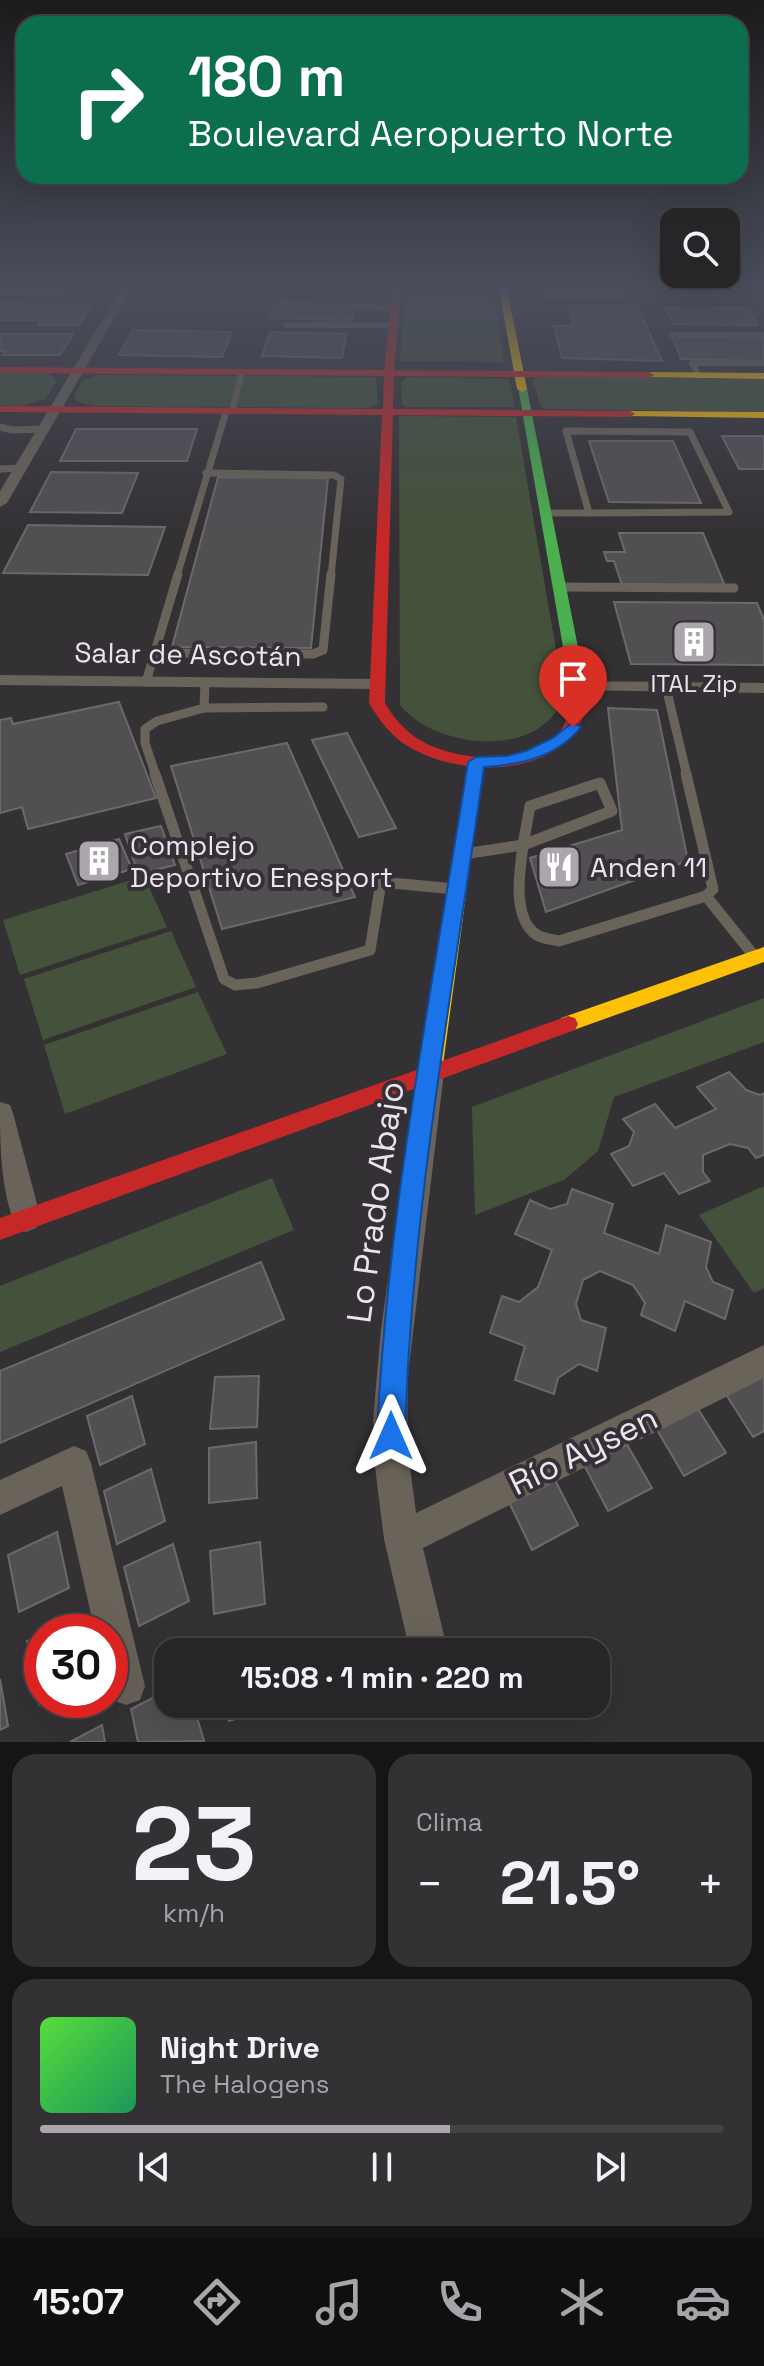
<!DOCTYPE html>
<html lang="es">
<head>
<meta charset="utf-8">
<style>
  :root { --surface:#272528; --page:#333134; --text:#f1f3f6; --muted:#a4a5a8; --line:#434245; --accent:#aaa6ab }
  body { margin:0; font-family:"Space Grotesk",sans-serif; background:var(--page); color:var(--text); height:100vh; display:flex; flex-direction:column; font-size:30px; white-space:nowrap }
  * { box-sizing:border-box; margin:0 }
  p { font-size:26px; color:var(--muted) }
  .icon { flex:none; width:44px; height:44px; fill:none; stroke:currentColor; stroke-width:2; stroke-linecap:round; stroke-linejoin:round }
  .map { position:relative; height:1742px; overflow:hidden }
  .drawer { display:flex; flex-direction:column; gap:12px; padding:12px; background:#151416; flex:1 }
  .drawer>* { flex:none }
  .top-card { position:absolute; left:16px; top:16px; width:732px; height:168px; border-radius:24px; box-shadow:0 8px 32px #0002,0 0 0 2px var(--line); background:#0b6e4f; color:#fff; overflow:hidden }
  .tools { position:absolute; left:660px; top:208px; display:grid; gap:16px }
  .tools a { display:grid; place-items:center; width:80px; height:80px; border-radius:16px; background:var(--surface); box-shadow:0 8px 32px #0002,0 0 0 2px var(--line); font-size:40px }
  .speed { position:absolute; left:24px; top:1614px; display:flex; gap:16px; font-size:40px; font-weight:700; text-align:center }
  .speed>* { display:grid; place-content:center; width:104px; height:104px; border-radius:50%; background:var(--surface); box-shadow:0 8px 32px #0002,0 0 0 2px var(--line); line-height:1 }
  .speed .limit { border:12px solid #d22; background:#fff; color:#111 }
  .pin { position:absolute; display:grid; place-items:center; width:68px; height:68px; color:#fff; margin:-82px -34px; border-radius:50% 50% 50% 0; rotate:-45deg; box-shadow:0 0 8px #0007 }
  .pin .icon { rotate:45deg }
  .me { position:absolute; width:88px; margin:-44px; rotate:0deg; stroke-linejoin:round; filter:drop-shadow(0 0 6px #0008) }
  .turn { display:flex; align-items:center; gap:28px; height:168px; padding:0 40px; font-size:36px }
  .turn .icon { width:104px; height:104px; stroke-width:2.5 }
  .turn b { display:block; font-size:56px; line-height:68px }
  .big { font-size:60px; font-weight:700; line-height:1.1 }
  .drawer .card { flex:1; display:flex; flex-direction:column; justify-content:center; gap:12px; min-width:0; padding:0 28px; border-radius:24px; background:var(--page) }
  .drawer .dial { align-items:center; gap:0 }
  .dial b { font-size:104px; line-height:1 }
  .song { display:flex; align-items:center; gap:24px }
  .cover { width:96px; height:96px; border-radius:12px; background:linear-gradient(135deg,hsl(110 70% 55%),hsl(150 70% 35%)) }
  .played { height:8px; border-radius:4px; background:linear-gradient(90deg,var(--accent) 60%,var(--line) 60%) }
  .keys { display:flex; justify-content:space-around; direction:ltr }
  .heat { display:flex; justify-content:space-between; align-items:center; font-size:44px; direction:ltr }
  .drawer .tiles { flex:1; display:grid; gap:12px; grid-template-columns:1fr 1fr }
  .card:last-child { grid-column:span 2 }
  .trip { position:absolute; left:154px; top:1638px; width:456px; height:80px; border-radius:24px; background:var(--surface); box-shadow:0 8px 32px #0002,0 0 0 2px var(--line); font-weight:700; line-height:80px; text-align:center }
  .tabs { display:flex; height:128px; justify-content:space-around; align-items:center; background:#100f10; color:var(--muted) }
  .tabs .icon { width:56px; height:56px }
  .tabs .selected { color:var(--accent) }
  .tabs b { font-size:36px; color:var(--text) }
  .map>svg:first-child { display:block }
  .green { fill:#44523b }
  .building { fill:#514f52; stroke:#6b696c; stroke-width:2 }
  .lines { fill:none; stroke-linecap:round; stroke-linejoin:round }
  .lane-far3 { stroke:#6a635a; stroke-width:6 }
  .lane-far2 { stroke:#6a635a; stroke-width:7 }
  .lane-far1 { stroke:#6a635a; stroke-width:9 }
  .lane { stroke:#6a635a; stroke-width:11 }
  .street { fill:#6a635a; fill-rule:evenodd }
  .fast { fill:#4caf50; fill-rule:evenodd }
  .slow { fill:#ffc107; fill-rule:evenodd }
  .jam { fill:#c62828; fill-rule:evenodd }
  .route { fill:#1a73e8; stroke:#114b97; stroke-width:2 }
  .labels { text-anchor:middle; stroke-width:8; stroke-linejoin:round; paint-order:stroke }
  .far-poi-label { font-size:24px; fill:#e9e5ea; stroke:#352f37 }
  .street-label { font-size:28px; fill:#e9e5ea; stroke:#352f37 }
  .poi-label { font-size:28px; fill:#e9e5ea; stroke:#352f37; text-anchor:start }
  .near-street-label { font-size:34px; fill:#e9e5ea; stroke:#352f37 }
</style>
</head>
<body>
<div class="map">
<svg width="764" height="1742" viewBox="0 0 764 1742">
  <rect width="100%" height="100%" fill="#343135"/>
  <g class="green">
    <path d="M406,289H493L504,362L400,361Z"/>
    <path d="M0,373L50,374L57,381L46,399L20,406L0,405Z"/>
    <path d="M98,375L376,377L378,404L367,408L94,406L76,401L74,396L82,381Z"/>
    <path d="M409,377L509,379L515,407H406L402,404L401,382Z"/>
    <path d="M541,377L764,379V412L546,409L540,406L533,379Z"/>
    <path d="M399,416L516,417L564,696C542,760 436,750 400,705Z"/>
    <path d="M144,876L167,927L20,975L3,920Z"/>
    <path d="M171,931L196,987L43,1040L24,979Z"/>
    <path d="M198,992L227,1054L65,1114L44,1045Z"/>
    <path d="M764,998V1042L614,1097L598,1151L564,1180L475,1215L472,1107Z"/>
    <path d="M272,1178L294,1230L0,1352V1286Z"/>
    <path d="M764,1186V1288L754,1293L699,1215Z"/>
  </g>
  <g class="building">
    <path d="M0,289H69L65,296L0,295Z"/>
    <path d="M544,289H620L624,298H546Z"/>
    <path d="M648,289H740L745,299L651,298Z"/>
    <path d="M0,303L92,304L79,325H39L42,320H0Z"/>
    <path d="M568,306L638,307L662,361L562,358L554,326H574Z"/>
    <path d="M273,307L354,308L351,320L269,318Z"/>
    <path d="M665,307L748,308L758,325L673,324Z"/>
    <path d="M133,330L232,332L222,357L119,355Z"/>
    <path d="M270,332L346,334L342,358L262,356Z"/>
    <path d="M0,334H73L60,355H3L6,351H0Z"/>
    <path d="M672,336L764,338V361L681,359Z"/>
    <path d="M76,429H197L187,461H60Z"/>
    <path d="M722,436H764V469H739Z"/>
    <path d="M589,441H673L701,503L609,502Z"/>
    <path d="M51,472L138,473L122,513L30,512Z"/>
    <path d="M218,477L328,478L311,648L172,647Z"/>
    <path d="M28,525L165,527L148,575L3,573Z"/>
    <path d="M619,533H703L725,586L622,585L614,561H607L604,552H625Z"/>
    <path d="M614,602L757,603L764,620V665L631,664Z"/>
    <path d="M119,702L156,798L28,829L22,807L0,813V720L11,718L13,724Z"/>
    <path d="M608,708L657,710L688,861L546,912L530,858L622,830Z"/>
    <path d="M347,733L396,828L359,837L312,740Z"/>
    <path d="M287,743L355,897L222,929L171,766Z"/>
    <path d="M161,826L175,865L138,874L125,834Z"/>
    <path d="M119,839L132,869L78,885L66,854Z"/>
    <path d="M729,1072L746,1090L760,1095L764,1093V1155L756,1158L748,1148L730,1144L703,1155V1172L710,1181L679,1194L664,1173L633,1186L611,1154L629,1146L634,1132L623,1119L655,1104L675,1128L716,1109L697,1087Z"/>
    <path d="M572,1189L613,1204L604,1233L659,1254L666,1225L711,1242L706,1267L713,1282L733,1290L725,1319L685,1301L675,1331L641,1315L645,1303L633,1285L600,1271L583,1280L576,1304L581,1320L606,1328L597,1371L579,1364L558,1378L554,1394L515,1380L525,1346L490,1333L502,1296L519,1302L538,1287L552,1250L515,1234L530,1200L550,1209L567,1204Z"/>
    <path d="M261,1262L284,1319L0,1443V1371Z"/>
    <path d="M764,1373V1431L753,1437L725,1393Z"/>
    <path d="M259,1376L257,1427L210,1429L215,1377Z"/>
    <path d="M132,1396L145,1444L100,1465L87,1416Z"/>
    <path d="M698,1409L726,1453L684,1476L657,1430Z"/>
    <path d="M625,1441L652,1488L608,1511L583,1463Z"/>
    <path d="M256,1442L257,1498L209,1503V1448Z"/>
    <path d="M151,1469L165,1521L117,1544L104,1491Z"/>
    <path d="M553,1476L578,1525L532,1550L508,1500Z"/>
    <path d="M57,1532L69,1588L19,1612L8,1555Z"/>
    <path d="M260,1542L265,1604L214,1614L210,1551Z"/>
    <path d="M173,1544L189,1601L139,1626L124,1567Z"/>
    <path d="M79,1616L82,1632H46Z"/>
    <path d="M42,1634V1700H49L39,1705L27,1641Z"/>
    <path d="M272,1637L275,1652H221Z"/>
    <path d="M0,1679L8,1726L0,1730Z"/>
    <path d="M168,1690V1704H193L204,1741L138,1742L131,1709Z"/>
    <path d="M227,1704H283L229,1721Z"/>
    <path d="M102,1725L105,1742H70Z"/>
  </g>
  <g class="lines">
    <g class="lane-far3">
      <path d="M281,304L393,308"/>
      <path d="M286,325H392"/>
      <path d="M672,335H764"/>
      <path d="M699,376L692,363H764"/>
      <path d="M232,411L242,372"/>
      <path d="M224,417L226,411"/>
    </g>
    <g class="lane-far2">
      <path d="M0,427L12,430L43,429"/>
      <path d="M566,431L690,432L729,512L589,513Z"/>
      <path d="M0,469L20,468"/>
      <path d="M206,473L334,475L341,479L331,576"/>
      <path d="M545,513H589"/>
      <path d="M177,576L225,415"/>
    </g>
    <g class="lane-far1">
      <path d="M559,587L734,588"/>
      <path d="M155,653L313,654L323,650L331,574"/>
      <path d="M146,682L178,574"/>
      <path d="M666,687L687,776"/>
      <path d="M204,708L323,707"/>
      <path d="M156,776L145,743V729L157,721L204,708L205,683"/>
    </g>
    <g class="lane">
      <path d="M155,774L224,979L235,985L257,983L370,950L381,882L455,889"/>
      <path d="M600,783L612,811L523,845L530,806Z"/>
      <path d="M523,845C520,870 512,914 534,933C541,939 551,939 559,941L706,896L713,889L686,774"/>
      <path d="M464,854L523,845"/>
      <path d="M706,896L755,957"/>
    </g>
    <g class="street">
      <path d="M121,289H131L7,503L0,507V491Z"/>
      <path d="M0,675L376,679L385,684L376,689L0,685Z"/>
      <path d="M577,681L764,683V693L571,690L568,686Z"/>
      <path d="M431,1061L440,1064L444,1072L408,1375L407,1444L416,1513L764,1345V1378L423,1548L448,1652H410L384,1539L375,1467L373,1421L381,1329L418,1072L422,1064Z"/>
      <path d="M0,1102L10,1105L13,1113L41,1219L36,1228L26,1232L16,1228C0,1188 0,1145 0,1102Z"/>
      <path d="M74,1446L86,1451L91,1463L145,1686L140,1700L126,1705L112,1700L110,1694V1632H95L62,1486L0,1515V1480Z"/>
    </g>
    <path class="fast" d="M518,387L527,389L587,693L579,698L571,693Z"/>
    <g class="slow">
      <path d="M499,289H507L527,389L522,392L517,389Z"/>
      <path d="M649,372L764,373V379L646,377V373Z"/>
      <path d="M630,411L764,412V418L626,416L625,414Z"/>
      <path d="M476,757L484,762L442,1072L439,1078L431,1081L423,1078L420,1072L468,762Z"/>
      <path d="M764,947V962L568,1032L561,1030L558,1024L561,1018Z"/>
    </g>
    <g class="jam">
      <path d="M393,289H401L394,370L649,372L654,375L649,378L394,376L393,409L630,411L635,414L630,417L393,415L385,703C393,717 404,730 418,739C453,761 527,768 557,735C570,721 568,705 574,690H584C590,701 586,714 579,725C548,778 460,776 411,748C392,738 380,721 369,703L382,415L0,412V406L383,409L384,376L0,373V367L384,370Z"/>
      <path d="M568,1016L575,1018L578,1024L575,1030L0,1240V1218Z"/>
    </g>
  </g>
  <linearGradient id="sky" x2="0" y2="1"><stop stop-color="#1d1b1d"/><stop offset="0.54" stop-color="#4a4e5c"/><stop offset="1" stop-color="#4a4e5c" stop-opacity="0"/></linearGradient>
  <rect width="764" height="533" fill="url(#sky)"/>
  <path class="route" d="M573,722L581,727C557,757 520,765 484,767C453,989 411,1212 405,1436L401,1445L391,1449L381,1445L377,1436C387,1210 433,985 468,762L476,757L507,756L526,751L553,738Z"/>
  <defs>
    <g id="building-square" transform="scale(2.3)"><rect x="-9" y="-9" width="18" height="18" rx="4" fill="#aaa6ab" stroke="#352f37"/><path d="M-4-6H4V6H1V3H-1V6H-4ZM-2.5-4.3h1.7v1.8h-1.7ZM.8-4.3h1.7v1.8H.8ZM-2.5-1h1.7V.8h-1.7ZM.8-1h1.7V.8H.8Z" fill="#fff"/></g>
    <g id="restaurant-square" transform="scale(2.3)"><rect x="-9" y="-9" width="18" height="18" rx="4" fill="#aaa6ab" stroke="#352f37"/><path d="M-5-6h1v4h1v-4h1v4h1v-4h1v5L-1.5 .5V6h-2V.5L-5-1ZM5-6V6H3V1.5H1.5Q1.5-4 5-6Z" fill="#fff"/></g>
  </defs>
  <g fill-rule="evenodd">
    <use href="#building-square" x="694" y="642"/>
    <use href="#building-square" x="99" y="861"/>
    <use href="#restaurant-square" x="559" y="867"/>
  </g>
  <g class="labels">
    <g class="far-poi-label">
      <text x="694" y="692">ITAL Zip</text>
    </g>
    <g class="street-label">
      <text transform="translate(188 654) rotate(1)" y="10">Salar de Ascotán</text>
    </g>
    <g class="poi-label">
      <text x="130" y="855">Complejo<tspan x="130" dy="32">Deportivo Enesport</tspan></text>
      <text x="590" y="877">Anden 11</text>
    </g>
    <g class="near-street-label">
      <text transform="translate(375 1202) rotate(-82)" y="12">Lo Prado Abajo</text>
      <text transform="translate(583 1450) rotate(-26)" y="12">Río Aysen</text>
    </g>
  </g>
</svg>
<div class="tools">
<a><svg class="icon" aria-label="search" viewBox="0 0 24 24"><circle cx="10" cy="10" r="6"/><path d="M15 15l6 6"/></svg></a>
</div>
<div class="speed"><div class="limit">30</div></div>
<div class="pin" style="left:573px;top:727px;background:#d93025"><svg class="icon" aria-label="arrive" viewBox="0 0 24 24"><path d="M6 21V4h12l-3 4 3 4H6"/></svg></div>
<svg class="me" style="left:391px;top:1436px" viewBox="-20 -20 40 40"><path d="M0-17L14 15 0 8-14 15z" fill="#1a73e8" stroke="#fff" stroke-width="4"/></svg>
<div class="trip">15:08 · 1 min · 220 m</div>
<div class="top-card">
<div class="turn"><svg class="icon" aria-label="right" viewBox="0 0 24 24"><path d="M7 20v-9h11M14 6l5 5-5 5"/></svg><div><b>180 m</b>Boulevard Aeropuerto Norte</div></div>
</div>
</div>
<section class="drawer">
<div class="tiles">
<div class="card dial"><b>23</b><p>km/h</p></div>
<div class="card"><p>Clima</p>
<div class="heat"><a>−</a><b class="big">21.5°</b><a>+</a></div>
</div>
<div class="card">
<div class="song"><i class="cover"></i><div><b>Night Drive</b><p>The Halogens</p></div></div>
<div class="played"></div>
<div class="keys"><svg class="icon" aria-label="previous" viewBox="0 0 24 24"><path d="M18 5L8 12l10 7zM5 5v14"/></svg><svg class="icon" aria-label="pause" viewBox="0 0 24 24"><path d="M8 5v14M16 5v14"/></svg><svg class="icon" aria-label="next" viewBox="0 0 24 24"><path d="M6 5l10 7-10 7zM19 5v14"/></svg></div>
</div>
</div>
</section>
<nav class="tabs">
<b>15:07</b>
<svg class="icon selected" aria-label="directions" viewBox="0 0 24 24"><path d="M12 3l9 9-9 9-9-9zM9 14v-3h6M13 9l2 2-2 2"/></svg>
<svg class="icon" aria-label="music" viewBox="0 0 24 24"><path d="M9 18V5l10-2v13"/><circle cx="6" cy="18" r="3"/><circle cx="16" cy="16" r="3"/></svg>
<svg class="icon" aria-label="phone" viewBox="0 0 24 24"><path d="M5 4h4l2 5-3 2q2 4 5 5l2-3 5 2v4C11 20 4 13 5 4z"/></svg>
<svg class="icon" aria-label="climate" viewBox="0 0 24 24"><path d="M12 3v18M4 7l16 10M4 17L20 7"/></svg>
<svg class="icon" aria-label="car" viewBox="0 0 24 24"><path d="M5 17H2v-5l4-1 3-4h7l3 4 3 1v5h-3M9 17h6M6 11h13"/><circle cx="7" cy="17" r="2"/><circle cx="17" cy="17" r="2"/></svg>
</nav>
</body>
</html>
